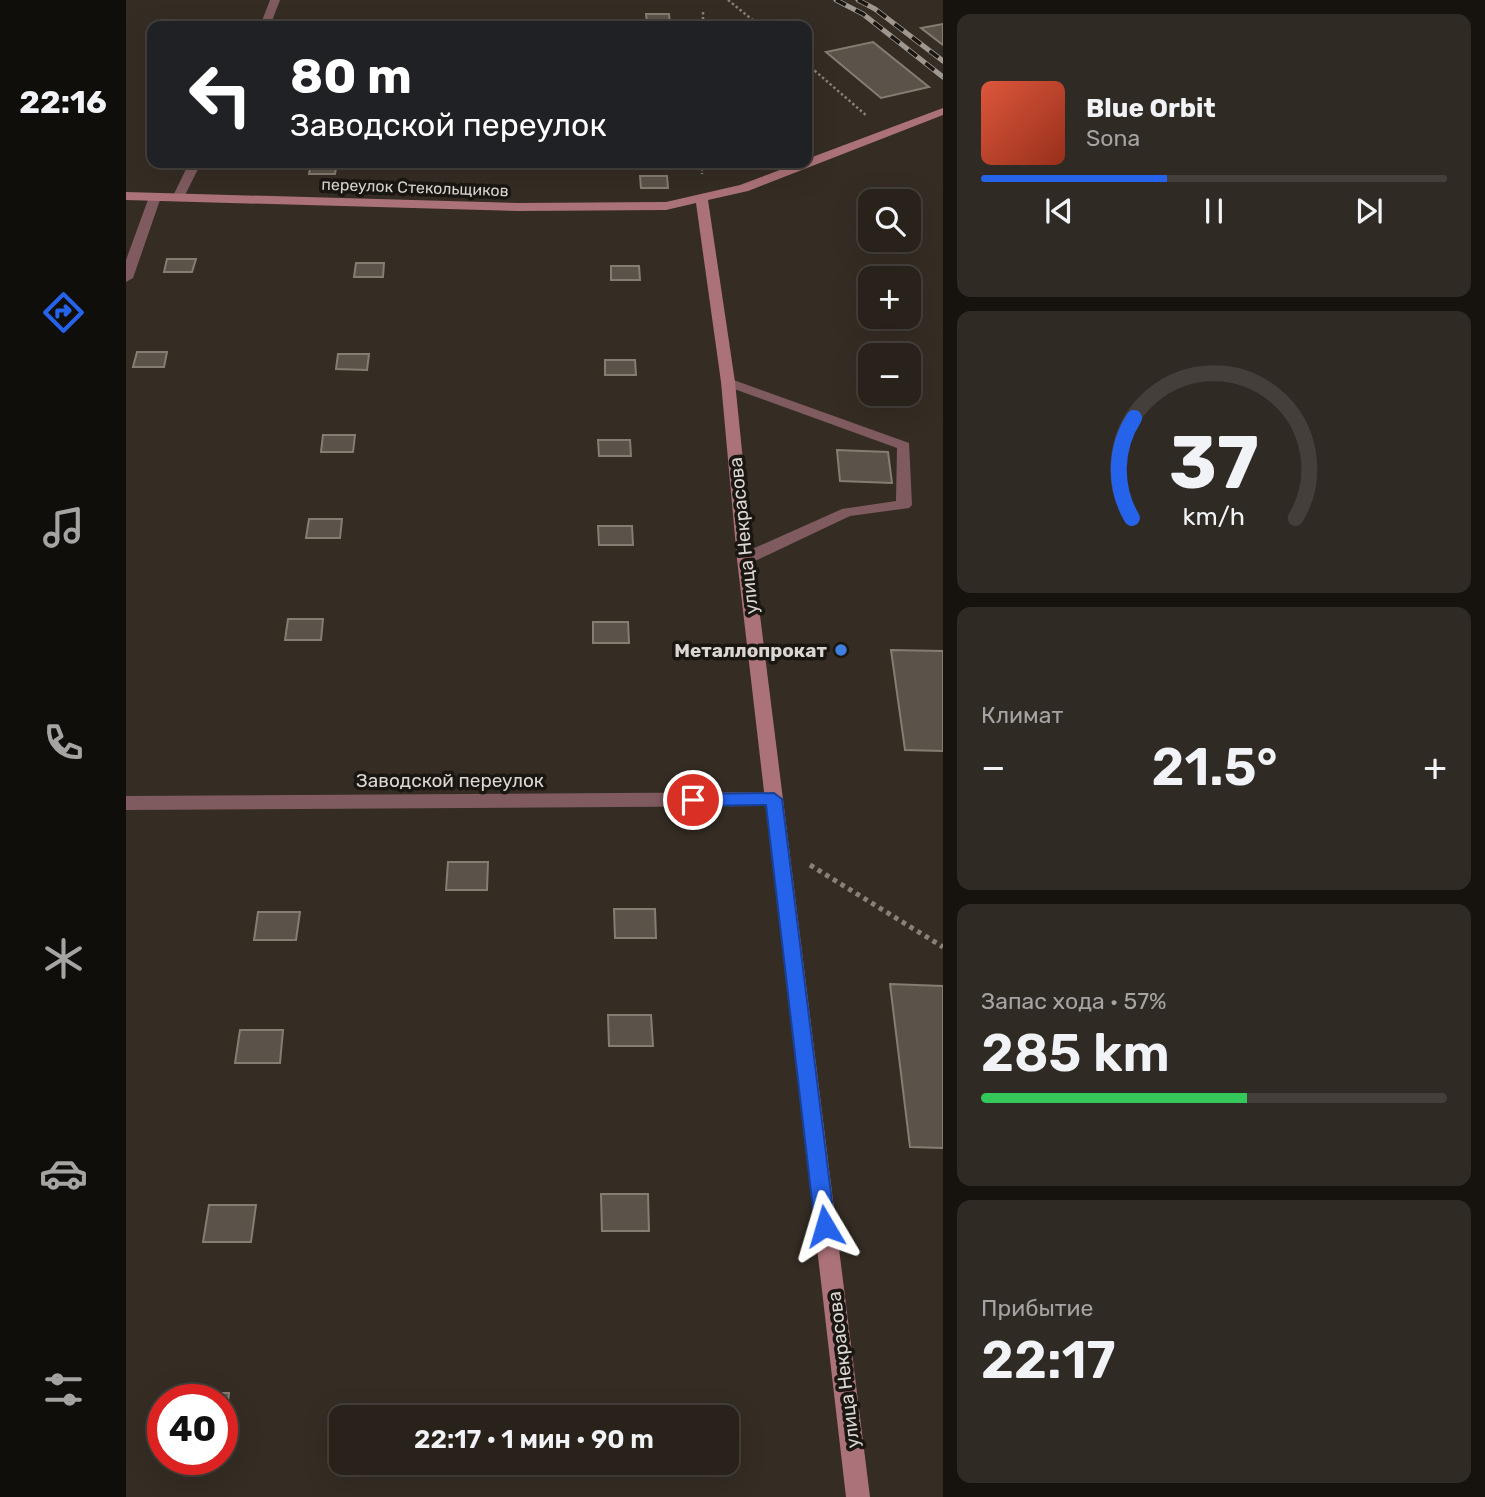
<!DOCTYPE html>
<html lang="ru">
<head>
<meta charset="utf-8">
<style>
  :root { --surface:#28221b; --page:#302a24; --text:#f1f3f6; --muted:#a5a4a3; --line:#443f3a; --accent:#2563eb }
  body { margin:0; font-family:Rubik,sans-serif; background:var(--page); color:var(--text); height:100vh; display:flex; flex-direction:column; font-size:26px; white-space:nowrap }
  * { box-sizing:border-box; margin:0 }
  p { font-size:23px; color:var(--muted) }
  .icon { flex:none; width:38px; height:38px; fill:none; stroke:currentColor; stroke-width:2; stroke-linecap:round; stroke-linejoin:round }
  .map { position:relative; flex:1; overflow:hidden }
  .drawer { display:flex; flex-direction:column; gap:14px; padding:14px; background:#16130f; width:542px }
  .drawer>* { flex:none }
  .top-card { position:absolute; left:21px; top:21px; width:665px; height:147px; border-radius:14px; box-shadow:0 7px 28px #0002,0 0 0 2px var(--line); background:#202124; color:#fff; overflow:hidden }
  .controls { position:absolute; left:732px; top:189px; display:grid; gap:14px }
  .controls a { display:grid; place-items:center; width:63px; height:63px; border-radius:14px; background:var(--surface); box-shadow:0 7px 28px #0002,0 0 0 2px var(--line); font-size:35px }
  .speed { position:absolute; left:21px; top:1384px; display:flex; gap:14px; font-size:35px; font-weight:700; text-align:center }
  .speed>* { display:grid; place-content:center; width:91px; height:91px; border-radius:50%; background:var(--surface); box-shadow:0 7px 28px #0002,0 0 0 2px var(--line); line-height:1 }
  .speed .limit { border:10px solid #d22; background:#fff; color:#111 }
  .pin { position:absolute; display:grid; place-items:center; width:60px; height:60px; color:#fff; margin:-30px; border:4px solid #fff; border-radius:50%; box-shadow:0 2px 7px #0007 }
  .me { position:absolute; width:77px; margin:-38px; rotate:353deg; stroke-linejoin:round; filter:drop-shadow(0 0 5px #0008) }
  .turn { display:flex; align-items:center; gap:24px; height:147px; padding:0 28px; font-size:32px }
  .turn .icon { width:91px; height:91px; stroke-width:2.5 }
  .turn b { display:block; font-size:49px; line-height:60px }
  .big { font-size:52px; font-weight:600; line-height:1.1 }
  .drawer .tile { flex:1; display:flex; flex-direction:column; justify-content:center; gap:10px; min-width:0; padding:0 24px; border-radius:14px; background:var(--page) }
  .drawer .dial { align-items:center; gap:0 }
  .dial svg { height:182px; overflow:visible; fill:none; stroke:var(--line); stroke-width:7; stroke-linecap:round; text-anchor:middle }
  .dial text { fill:var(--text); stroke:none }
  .song { display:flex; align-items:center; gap:21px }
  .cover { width:84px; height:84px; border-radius:10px; background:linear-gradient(135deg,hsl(10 70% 55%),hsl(10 70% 35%)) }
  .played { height:7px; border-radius:4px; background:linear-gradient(90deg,var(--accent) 40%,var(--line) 40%) }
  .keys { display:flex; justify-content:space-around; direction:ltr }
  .heat { display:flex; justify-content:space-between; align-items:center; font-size:38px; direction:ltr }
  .charge { height:10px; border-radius:5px; background:linear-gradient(90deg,#34c759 57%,var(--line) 0) }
  .trip { position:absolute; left:203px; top:1405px; width:410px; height:70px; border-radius:14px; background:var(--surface); box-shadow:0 7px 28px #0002,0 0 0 2px var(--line); font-weight:600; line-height:70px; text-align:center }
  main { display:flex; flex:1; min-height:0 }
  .tab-bar { display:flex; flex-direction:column; width:126px; justify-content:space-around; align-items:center; background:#100e0b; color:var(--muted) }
  .tab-bar .icon { width:49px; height:49px }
  .tab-bar .selected { color:var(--accent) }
  .tab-bar b { font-size:32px; color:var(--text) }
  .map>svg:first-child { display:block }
  .building { fill:#5b5349; stroke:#857d72; stroke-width:2 }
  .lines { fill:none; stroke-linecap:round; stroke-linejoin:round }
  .path-far1 { stroke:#87817a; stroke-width:2.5; stroke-dasharray:2.5 2.5; stroke-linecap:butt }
  .path { stroke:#87817a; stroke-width:5; stroke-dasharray:4.5 4.5; stroke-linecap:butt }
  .lane { fill:#7f5b5f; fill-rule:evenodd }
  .street { fill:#7f5b5f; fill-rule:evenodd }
  .secondary { fill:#ac7279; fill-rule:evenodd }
  .rail-casing { stroke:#9e9891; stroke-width:5 }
  .rail { stroke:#1a1612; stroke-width:3.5; stroke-dasharray:11; stroke-linecap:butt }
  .route { fill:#2563eb; stroke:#184099; stroke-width:2 }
  .shop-dot { fill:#3f7fe0; stroke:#1a1612; stroke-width:2.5 }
  .labels { text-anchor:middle; stroke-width:7; stroke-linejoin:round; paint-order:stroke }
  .far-street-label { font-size:16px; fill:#dbd6d1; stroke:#1a1612 }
  .street-label { font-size:19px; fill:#dbd6d1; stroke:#1a1612 }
  .poi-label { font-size:19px; font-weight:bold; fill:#dbd6d1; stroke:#1a1612; text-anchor:end }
</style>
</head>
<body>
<main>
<nav class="tab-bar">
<b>22:16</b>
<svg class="icon selected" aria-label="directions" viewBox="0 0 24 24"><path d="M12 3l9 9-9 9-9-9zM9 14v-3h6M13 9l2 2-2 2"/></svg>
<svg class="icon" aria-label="music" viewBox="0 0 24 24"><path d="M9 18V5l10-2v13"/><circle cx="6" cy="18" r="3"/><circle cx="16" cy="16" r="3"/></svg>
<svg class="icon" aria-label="phone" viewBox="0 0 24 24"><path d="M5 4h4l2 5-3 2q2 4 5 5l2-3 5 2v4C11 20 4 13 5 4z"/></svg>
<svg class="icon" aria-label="climate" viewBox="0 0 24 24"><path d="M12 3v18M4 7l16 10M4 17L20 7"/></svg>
<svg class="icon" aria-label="car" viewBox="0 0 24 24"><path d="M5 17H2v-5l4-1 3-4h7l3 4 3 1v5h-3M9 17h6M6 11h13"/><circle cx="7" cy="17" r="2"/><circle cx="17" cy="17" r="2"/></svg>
<svg class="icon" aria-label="filters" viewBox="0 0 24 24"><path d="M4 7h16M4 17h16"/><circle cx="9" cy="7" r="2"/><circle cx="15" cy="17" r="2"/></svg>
</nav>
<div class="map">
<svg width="817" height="1497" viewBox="0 0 817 1497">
  <rect width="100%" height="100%" fill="#352d24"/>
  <g class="building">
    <path d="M520,14H543L544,23H521Z"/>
    <path d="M231,21H255L254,26H230Z"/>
    <path d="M817,24V45L795,28Z"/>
    <path d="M747,42L803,87L755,98L700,52Z"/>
    <path d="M185,163H211L209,174H183Z"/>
    <path d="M514,176H541L542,188H515Z"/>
    <path d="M41,259H70L66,272H38Z"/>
    <path d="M230,263H258L257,277H228Z"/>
    <path d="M485,266H513L514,280H485Z"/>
    <path d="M11,352H41L38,367H7Z"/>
    <path d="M212,354H243L241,370L210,369Z"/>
    <path d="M479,360H509L510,375H479Z"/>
    <path d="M197,435H229L227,452H195Z"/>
    <path d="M472,440H504L505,456H473Z"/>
    <path d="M711,450L762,452L766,483L714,481Z"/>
    <path d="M183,519H216L214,538H180Z"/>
    <path d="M472,526H506L507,545H473Z"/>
    <path d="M162,619H197L195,640H159Z"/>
    <path d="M467,622H502L503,643H467Z"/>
    <path d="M765,650L817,651V751L779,750Z"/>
    <path d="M322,862H362L361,890H320Z"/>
    <path d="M488,909H529L530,938H489Z"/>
    <path d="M132,912H174L170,940H128Z"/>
    <path d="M764,984L817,986V1148L784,1147Z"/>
    <path d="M482,1015H525L527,1046H483Z"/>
    <path d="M114,1030H157L154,1063H109Z"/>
    <path d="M475,1194H522L523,1231H476Z"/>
    <path d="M83,1205H130L125,1242H77Z"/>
    <path d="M52,1393H103L98,1437L96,1400H51Z"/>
  </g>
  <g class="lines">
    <g class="path-far1">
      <path d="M602,0L634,26"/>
      <path d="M577,12V26"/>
      <path d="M681,64L741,116"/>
      <path d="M576,163V174"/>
    </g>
    <path class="path" d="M684,865L817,947"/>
    <path class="lane" d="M602,378L783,443L786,505L783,508L724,516L625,563H613L611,559L613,555L716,509L770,501L771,448L597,385L595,382Z"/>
    <g class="street">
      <path d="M144,0H154L144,26H134Z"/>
      <path d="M63,163H75L56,201H48L46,198Z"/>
      <path d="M29,193L35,197L7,278L0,282V260L23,197Z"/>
      <path d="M648,792L654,794L657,799L654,804L648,806L0,810V796Z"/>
    </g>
    <path class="secondary" d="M817,108V115L622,191L582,200L609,382L627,559L744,1497H720L611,559L595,382L570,203L540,210L392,211L0,200V192L392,203L540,202L614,185L672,163H681V159Z"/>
    <g class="rail-casing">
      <g id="rail">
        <path d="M710,0L737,14L817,77"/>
        <path d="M732,0L749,9L817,61"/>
      </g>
    </g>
    <use href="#rail" class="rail"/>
  </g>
  <path class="route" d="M648,793L656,799L709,1226L706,1232L699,1234L692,1232L689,1226L640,805L567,806L559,800L567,794Z"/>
  <circle class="shop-dot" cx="715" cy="650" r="7"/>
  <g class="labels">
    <g class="far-street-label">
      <text transform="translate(289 187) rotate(2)" y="6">переулок Стекольщиков</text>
    </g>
    <g class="street-label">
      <text transform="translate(617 536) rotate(-96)" y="7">улица Некрасова</text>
      <text x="324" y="787">Заводской переулок</text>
      <text transform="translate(717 1370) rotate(-97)" y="7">улица Некрасова</text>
    </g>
    <g class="poi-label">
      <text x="701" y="657">Металлопрокат</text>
    </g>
  </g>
</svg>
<div class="controls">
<a><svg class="icon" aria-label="search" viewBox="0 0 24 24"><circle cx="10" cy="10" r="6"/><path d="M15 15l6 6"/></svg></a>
<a>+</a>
<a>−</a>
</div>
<div class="speed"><div class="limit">40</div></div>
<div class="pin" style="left:567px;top:800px;background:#d93025"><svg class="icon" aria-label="arrive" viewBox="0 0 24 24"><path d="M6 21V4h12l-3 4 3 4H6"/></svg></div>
<svg class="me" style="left:699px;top:1226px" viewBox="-20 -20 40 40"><path d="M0-17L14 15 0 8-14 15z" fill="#2563eb" stroke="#fff" stroke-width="4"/></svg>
<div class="trip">22:17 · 1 мин · 90 m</div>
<div class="top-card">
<div class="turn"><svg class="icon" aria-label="left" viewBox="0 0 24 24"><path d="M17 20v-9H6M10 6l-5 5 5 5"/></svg><div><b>80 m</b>Заводской переулок</div></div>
</div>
</div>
<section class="drawer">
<div class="tile">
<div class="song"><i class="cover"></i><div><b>Blue Orbit</b><p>Sona</p></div></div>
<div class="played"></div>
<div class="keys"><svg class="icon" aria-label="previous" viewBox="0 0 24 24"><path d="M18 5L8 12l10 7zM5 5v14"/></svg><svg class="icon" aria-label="pause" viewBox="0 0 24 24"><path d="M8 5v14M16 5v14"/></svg><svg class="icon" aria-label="next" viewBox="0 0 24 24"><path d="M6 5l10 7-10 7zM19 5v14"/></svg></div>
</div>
<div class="tile dial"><svg viewBox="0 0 100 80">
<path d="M14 69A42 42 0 1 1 86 69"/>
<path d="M14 69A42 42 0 0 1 15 25" stroke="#2563eb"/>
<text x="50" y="56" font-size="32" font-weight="700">37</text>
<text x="50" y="72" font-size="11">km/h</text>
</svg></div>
<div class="tile"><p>Климат</p>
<div class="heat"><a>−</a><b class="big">21.5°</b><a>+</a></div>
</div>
<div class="tile"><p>Запас хода · 57%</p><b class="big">285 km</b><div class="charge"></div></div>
<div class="tile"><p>Прибытие</p><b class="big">22:17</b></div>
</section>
</main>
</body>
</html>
